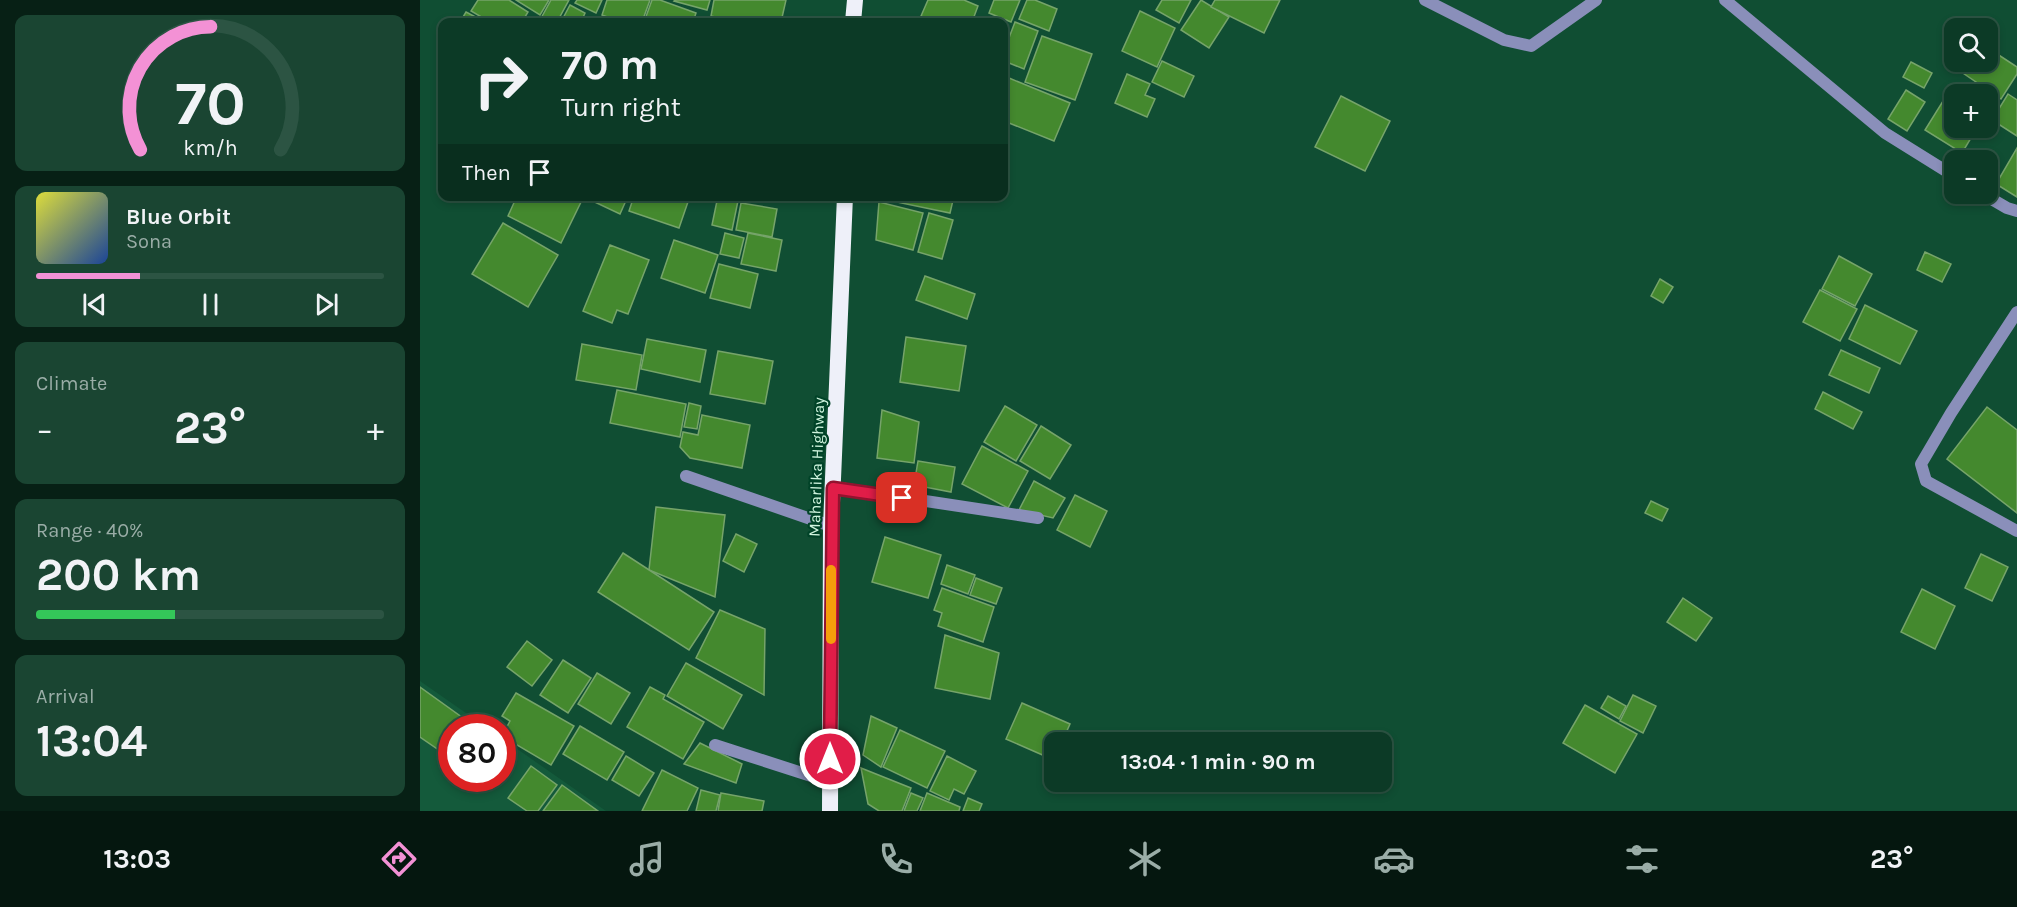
<!DOCTYPE html>
<html lang="en">
<head>
<meta charset="utf-8">
<style>
  :root { --surface:#0c3a26; --page:#1a4532; --text:#f1f3f6; --muted:#9aada7; --line:#2c5443; --accent:#f391d5 }
  body { margin:0; font-family:Karla,sans-serif; background:var(--page); color:var(--text); height:100vh; display:flex; flex-direction:column; font-size:22px; white-space:nowrap }
  * { box-sizing:border-box; margin:0 }
  p { font-size:20px; color:var(--muted) }
  .icon { flex:none; width:33px; height:33px; fill:none; stroke:currentColor; stroke-width:2; stroke-linecap:round; stroke-linejoin:round }
  .map { position:relative; flex:1; overflow:hidden }
  .side { display:flex; flex-direction:column; gap:15px; padding:15px; background:#072015; width:420px }
  .side>* { flex:none }
  .guide { position:absolute; left:18px; top:18px; width:570px; height:183px; border-radius:12px; box-shadow:0 3px 9px #0003,0 0 0 2px var(--line); background:#0c3a26; color:var(--text); overflow:hidden }
  .tools { position:absolute; left:1524px; top:18px; display:grid; gap:12px }
  .tools a { display:grid; place-items:center; width:54px; height:54px; border-radius:12px; background:var(--surface); box-shadow:0 3px 9px #0003,0 0 0 2px var(--line); font-size:30px }
  .speed { position:absolute; left:18px; top:714px; display:flex; gap:12px; font-size:30px; font-weight:700; text-align:center }
  .speed>* { display:grid; place-content:center; width:78px; height:78px; border-radius:50%; background:var(--surface); box-shadow:0 3px 9px #0003,0 0 0 2px var(--line); line-height:1 }
  .speed .limit { border:9px solid #d22; background:#fff; color:#111 }
  .pin { position:absolute; display:grid; place-items:center; width:51px; height:51px; color:#fff; margin:-26px; border-radius:12px; box-shadow:0 3px 9px #0006 }
  .me { position:absolute; width:66px; margin:-33px; rotate:0deg; stroke-linejoin:round; filter:drop-shadow(0 0 4px #0008) }
  .turn { display:flex; align-items:center; gap:21px; height:126px; padding:0 24px; font-size:27px }
  .turn .icon { width:78px; height:78px; stroke-width:2.5 }
  .turn b { display:block; font-size:42px; line-height:51px }
  .then { display:flex; align-items:center; height:57px; padding:0 24px; background:#0003; gap:12px; font-size:22px }
  .big { font-size:45px; font-weight:700; line-height:1.1 }
  .side .card { flex:1; display:flex; flex-direction:column; justify-content:center; gap:9px; min-width:0; padding:0 21px; border-radius:12px; background:var(--page) }
  .side .dial { align-items:center; gap:0 }
  .dial svg { height:156px; overflow:visible; fill:none; stroke:var(--line); stroke-width:7; stroke-linecap:round; text-anchor:middle }
  .dial text { fill:var(--text); stroke:none }
  .song { display:flex; align-items:center; gap:18px }
  .cover { width:72px; height:72px; border-radius:9px; background:linear-gradient(135deg,hsl(60 70% 55%),hsl(220 70% 35%)) }
  .played { height:6px; border-radius:3px; background:linear-gradient(90deg,var(--accent) 30%,var(--line) 30%) }
  .keys { display:flex; justify-content:space-around; direction:ltr }
  .heat { display:flex; justify-content:space-between; align-items:center; font-size:33px; direction:ltr }
  .charge { height:9px; border-radius:4px; background:linear-gradient(90deg,#34c759 40%,var(--line) 0) }
  .trip { position:absolute; left:624px; top:732px; width:348px; height:60px; border-radius:12px; background:var(--surface); box-shadow:0 3px 9px #0003,0 0 0 2px var(--line); font-weight:700; line-height:60px; text-align:center }
  .dock { display:flex; height:96px; justify-content:space-around; align-items:center; background:#05170f; color:var(--muted) }
  .dock .icon { width:42px; height:42px }
  .dock .current { color:var(--accent) }
  .dock b { font-size:27px; color:var(--text) }
  main { display:flex; flex:1; min-height:0 }
  .map>svg:first-child { display:block }
  .built { fill:#145a3b }
  .building { fill:#44892e; stroke:#76a46a; stroke-width:1.5 }
  .lines { fill:none; stroke-linecap:round; stroke-linejoin:round }
  .service { stroke:#8a8fba; stroke-width:12 }
  .minor { stroke:#8a8fba; stroke-width:12 }
  .trunk { stroke:#eef0f9; stroke-width:16 }
  .route-casing { stroke:#92132f; stroke-width:15 }
  .route { stroke:#e11d48; stroke-width:10 }
  .slow { stroke:#f59e0b; stroke-width:10 }
  .labels { text-anchor:middle; stroke-width:4.5; stroke-linejoin:round; paint-order:stroke }
  .street-label { font-size:16px; fill:#d0f5df; stroke:#004328 }
</style>
</head>
<body>
<main>
<section class="side">
<div class="card dial"><svg viewBox="0 0 100 80">
<path d="M14 69A42 42 0 1 1 86 69"/>
<path d="M14 69A42 42 0 0 1 50 6" stroke="#f391d5"/>
<text x="50" y="56" font-size="32" font-weight="700">70</text>
<text x="50" y="72" font-size="11">km/h</text>
</svg></div>
<div class="card">
<div class="song"><i class="cover"></i><div><b>Blue Orbit</b><p>Sona</p></div></div>
<div class="played"></div>
<div class="keys"><svg class="icon" aria-label="previous" viewBox="0 0 24 24"><path d="M18 5L8 12l10 7zM5 5v14"/></svg><svg class="icon" aria-label="pause" viewBox="0 0 24 24"><path d="M8 5v14M16 5v14"/></svg><svg class="icon" aria-label="next" viewBox="0 0 24 24"><path d="M6 5l10 7-10 7zM19 5v14"/></svg></div>
</div>
<div class="card"><p>Climate</p>
<div class="heat"><a>−</a><b class="big">23°</b><a>+</a></div>
</div>
<div class="card"><p>Range · 40%</p><b class="big">200 km</b><div class="charge"></div></div>
<div class="card"><p>Arrival</p><b class="big">13:04</b></div>
</section>
<div class="map">
<svg width="1597" height="811" viewBox="0 0 1597 811">
  <rect width="100%" height="100%" fill="#104e33"/>
  <path class="built" d="M0,681L66,727L32,728V778H82L83,739L186,811H0Z"/>
  <g class="building">
    <path d="M58,0H89L108,12L102,22H70L51,11Z"/>
    <path d="M96,0H129L120,15Z"/>
    <path d="M131,0H149L137,22H125L120,20Z"/>
    <path d="M157,0H182L176,13L155,3Z"/>
    <path d="M187,0H230L222,22H201L182,15Z"/>
    <path d="M232,0H240L276,13L273,22H224Z"/>
    <path d="M255,0H290L287,10L254,1Z"/>
    <path d="M294,0H366L361,22H316L291,16Z"/>
    <path d="M508,0H544L558,6L552,22H516L501,16Z"/>
    <path d="M574,0H600L591,22L569,13Z"/>
    <path d="M607,0H615L637,9L629,31L599,19Z"/>
    <path d="M742,0H771L759,23L736,10Z"/>
    <path d="M781,0L809,17L789,48L761,30Z"/>
    <path d="M795,0H860L844,33L791,7Z"/>
    <path d="M150,5L165,13L161,22H141Z"/>
    <path d="M720,11L755,28L737,67L702,51Z"/>
    <path d="M46,12L65,22H40Z"/>
    <path d="M595,22L618,31L604,69L584,61V51Z"/>
    <path d="M622,36L672,54L655,100L605,82Z"/>
    <path d="M1568,48L1597,67V74L1581,99L1540,71L1546,62H1568Z"/>
    <path d="M742,61L774,76L764,97L732,82Z"/>
    <path d="M1491,62L1512,73L1504,88L1483,77Z"/>
    <path d="M707,74L730,84L725,95L735,99L727,117L695,103Z"/>
    <path d="M589,78L650,103L634,141L584,121V92Z"/>
    <path d="M1533,85L1548,94H1534V128H1557L1542,153L1505,130Z"/>
    <path d="M1486,90L1505,102L1487,131L1468,119Z"/>
    <path d="M1588,94L1597,100V136L1572,120Z"/>
    <path d="M921,96L970,121L945,171L895,147Z"/>
    <path d="M1597,148V197L1576,184Z"/>
    <path d="M97,196H155L162,200L141,243L88,216Z"/>
    <path d="M162,196H208L200,214Z"/>
    <path d="M214,196H270L259,228L209,211Z"/>
    <path d="M298,196H319L312,230L292,225Z"/>
    <path d="M467,196H534L530,213L467,200Z"/>
    <path d="M459,202L503,213L493,250L456,240Z"/>
    <path d="M321,203L357,209L352,237L316,230Z"/>
    <path d="M509,213L533,220L522,259L498,252Z"/>
    <path d="M83,223L138,255L108,307L52,274Z"/>
    <path d="M305,233L324,238L319,258L300,254Z"/>
    <path d="M328,233L362,240L356,271L321,264Z"/>
    <path d="M254,240L298,255L285,293L241,278Z"/>
    <path d="M190,245L229,260L208,314L197,310L192,323L163,311Z"/>
    <path d="M1505,252L1531,264L1522,282L1497,270Z"/>
    <path d="M1419,256L1452,274L1435,306L1402,289Z"/>
    <path d="M299,264L338,274L330,308L290,298Z"/>
    <path d="M505,276L555,294L547,319L496,300Z"/>
    <path d="M1240,279L1253,287L1243,303L1231,296Z"/>
    <path d="M1400,290L1437,309L1420,341L1383,322Z"/>
    <path d="M1445,305L1497,331L1480,364L1429,339Z"/>
    <path d="M486,337L546,346L539,391L480,382Z"/>
    <path d="M227,339L286,350L280,382L221,369Z"/>
    <path d="M162,344L222,355L216,390L156,380Z"/>
    <path d="M1421,350L1460,368L1449,393L1409,375Z"/>
    <path d="M298,351L353,361L345,404L290,394Z"/>
    <path d="M197,390L266,404L260,437L190,423Z"/>
    <path d="M1403,392L1442,412L1433,429L1395,409Z"/>
    <path d="M269,403L281,406L277,429L264,427Z"/>
    <path d="M585,406L617,425L596,461L564,442Z"/>
    <path d="M1567,407L1597,430V513L1527,459Z"/>
    <path d="M462,410L499,422L494,463L457,458Z"/>
    <path d="M282,415L330,425L322,468L270,458L260,447L263,432L278,435Z"/>
    <path d="M621,426L651,445L630,479L600,461Z"/>
    <path d="M562,446L608,471L588,508L542,484Z"/>
    <path d="M498,461L535,467L531,492L494,485Z"/>
    <path d="M614,481L645,498L633,518L599,510Z"/>
    <path d="M655,495L687,511L670,547L637,530Z"/>
    <path d="M1231,501L1248,509L1242,521L1225,513Z"/>
    <path d="M236,507L305,515L295,597L229,570Z"/>
    <path d="M316,534L337,544L324,572L303,561Z"/>
    <path d="M465,537L521,555L508,598L452,582Z"/>
    <path d="M203,553L294,612L269,650L178,592Z"/>
    <path d="M1561,554L1588,567L1572,601L1545,588Z"/>
    <path d="M527,565L555,575L548,594L521,584Z"/>
    <path d="M556,578L582,588L576,604L550,595Z"/>
    <path d="M522,588L574,607L563,642L518,626L522,613L514,610Z"/>
    <path d="M1502,589L1535,606L1515,649L1481,632Z"/>
    <path d="M1263,598L1292,618L1276,641L1247,622Z"/>
    <path d="M300,610L345,629L344,695L276,658Z"/>
    <path d="M525,635L579,653L570,699L515,688Z"/>
    <path d="M107,641L132,660L112,686L87,667Z"/>
    <path d="M143,660L171,678L148,713L120,695Z"/>
    <path d="M266,663L322,695L303,729L247,696Z"/>
    <path d="M177,673L210,693L191,724L158,704Z"/>
    <path d="M0,687L57,728H32V759L0,737Z"/>
    <path d="M230,687L245,695L243,699L284,722L263,759L207,727Z"/>
    <path d="M96,693L154,726L131,765L82,736L90,721L82,716Z"/>
    <path d="M1213,695L1236,706L1223,733L1200,721Z"/>
    <path d="M1188,696L1206,706L1199,719L1181,708Z"/>
    <path d="M602,703L650,724L642,742H634V760L586,739Z"/>
    <path d="M1165,705L1217,734L1195,773L1143,743Z"/>
    <path d="M451,716L477,728L461,767L443,755Z"/>
    <path d="M160,726L204,752L187,780L143,754Z"/>
    <path d="M480,730L525,751L507,788L463,767Z"/>
    <path d="M280,743L322,764L316,783L264,764Z"/>
    <path d="M206,756L234,773L219,796L192,780Z"/>
    <path d="M527,756L556,771L544,794L534,789L529,800L510,791Z"/>
    <path d="M111,766L137,785L118,811H107L88,798Z"/>
    <path d="M441,768L491,788L482,811H459L448,804Z"/>
    <path d="M242,770L278,788L267,811H222Z"/>
    <path d="M142,785L178,811H123Z"/>
    <path d="M281,790L300,795L296,811H276Z"/>
    <path d="M301,793L344,801L342,811H298Z"/>
    <path d="M491,793L503,798L497,811H484Z"/>
    <path d="M507,793L540,807L539,811H500Z"/>
    <path d="M548,798L562,804L559,811H543Z"/>
  </g>
  <g class="lines">
    <g class="service">
      <path d="M266,476L411,526"/>
      <path d="M413,487L618,518"/>
      <path d="M295,745L410,782"/>
    </g>
    <g class="minor">
      <path d="M1005,0L1084,40L1111,46L1176,0"/>
      <path d="M1305,0L1465,133L1534,176"/>
      <path d="M1563,194L1587,208L1597,211"/>
      <path d="M1597,312L1531,413L1501,464L1506,481L1597,531"/>
    </g>
    <g class="trunk">
      <path d="M433,22L435,0"/>
      <path d="M410,811L411,526L425,196"/>
    </g>
  </g>
  <g class="lines">
    <g class="route-casing">
      <path id="route" d="M410,759L413,488L482,498"/>
    </g>
    <use href="#route" class="route"/>
    <path class="slow" d="M411,639V570"/>
  </g>
  <g class="labels">
    <g class="street-label">
      <text transform="translate(396 467) rotate(-88)" y="6">Maharlika Highway</text>
    </g>
  </g>
</svg>
<div class="tools">
<a><svg class="icon" aria-label="search" viewBox="0 0 24 24"><circle cx="10" cy="10" r="6"/><path d="M15 15l6 6"/></svg></a>
<a>+</a>
<a>−</a>
</div>
<div class="speed"><div class="limit">80</div></div>
<div class="pin" style="left:482px;top:498px;background:#d93025"><svg class="icon" aria-label="arrive" viewBox="0 0 24 24"><path d="M6 21V4h12l-3 4 3 4H6"/></svg></div>
<svg class="me" style="left:410px;top:759px" viewBox="-20 -20 40 40"><circle r="17" fill="#e11d48" stroke="#fff" stroke-width="3"/><path d="M0-11L8 9 0 5-8 9z" fill="#fff"/></svg>
<div class="trip">13:04 · 1 min · 90 m</div>
<div class="guide">
<div class="turn"><svg class="icon" aria-label="right" viewBox="0 0 24 24"><path d="M7 20v-9h11M14 6l5 5-5 5"/></svg><div><b>70 m</b>Turn right</div></div>
<div class="then">Then<svg class="icon" aria-label="arrive" viewBox="0 0 24 24"><path d="M6 21V4h12l-3 4 3 4H6"/></svg></div>
</div>
</div>
</main>
<nav class="dock">
<b>13:03</b>
<svg class="icon current" aria-label="directions" viewBox="0 0 24 24"><path d="M12 3l9 9-9 9-9-9zM9 14v-3h6M13 9l2 2-2 2"/></svg>
<svg class="icon" aria-label="music" viewBox="0 0 24 24"><path d="M9 18V5l10-2v13"/><circle cx="6" cy="18" r="3"/><circle cx="16" cy="16" r="3"/></svg>
<svg class="icon" aria-label="phone" viewBox="0 0 24 24"><path d="M5 4h4l2 5-3 2q2 4 5 5l2-3 5 2v4C11 20 4 13 5 4z"/></svg>
<svg class="icon" aria-label="climate" viewBox="0 0 24 24"><path d="M12 3v18M4 7l16 10M4 17L20 7"/></svg>
<svg class="icon" aria-label="car" viewBox="0 0 24 24"><path d="M5 17H2v-5l4-1 3-4h7l3 4 3 1v5h-3M9 17h6M6 11h13"/><circle cx="7" cy="17" r="2"/><circle cx="17" cy="17" r="2"/></svg>
<svg class="icon" aria-label="filters" viewBox="0 0 24 24"><path d="M4 7h16M4 17h16"/><circle cx="9" cy="7" r="2"/><circle cx="15" cy="17" r="2"/></svg>
<b>23°</b>
</nav>
</body>
</html>
